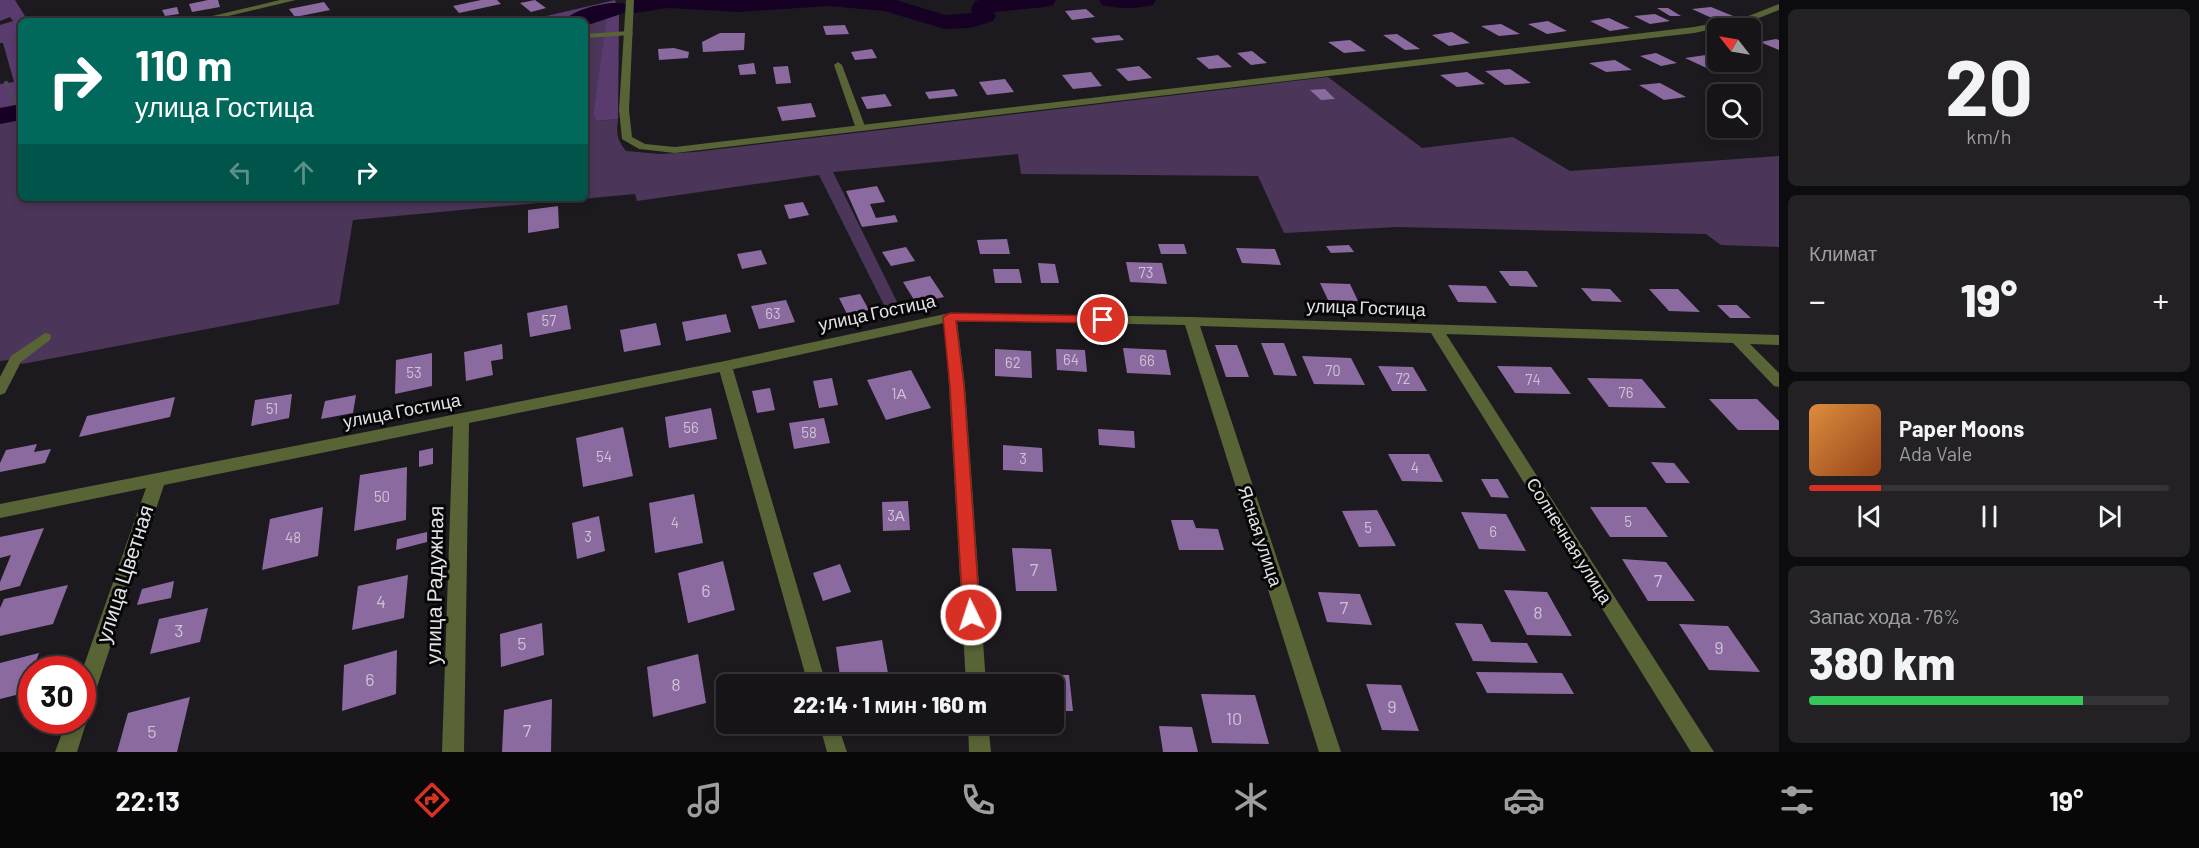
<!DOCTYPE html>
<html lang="ru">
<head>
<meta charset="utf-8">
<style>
  :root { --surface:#161417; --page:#232124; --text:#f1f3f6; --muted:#9e9ea1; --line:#353336; --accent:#d93025 }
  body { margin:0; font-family:Barlow,sans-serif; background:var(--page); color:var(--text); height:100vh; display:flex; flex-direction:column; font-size:22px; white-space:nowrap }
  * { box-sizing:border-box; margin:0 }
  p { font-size:20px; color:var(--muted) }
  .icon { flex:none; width:33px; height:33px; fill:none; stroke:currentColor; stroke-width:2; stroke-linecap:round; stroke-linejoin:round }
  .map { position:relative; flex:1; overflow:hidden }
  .drawer { display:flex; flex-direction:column; gap:9px; padding:9px; background:#0c0b0d; width:420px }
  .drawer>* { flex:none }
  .top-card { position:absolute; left:18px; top:18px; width:570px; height:183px; border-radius:9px; box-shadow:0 3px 9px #0003,0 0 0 2px var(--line); background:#00695c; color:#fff; overflow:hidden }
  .needle { width:39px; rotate:301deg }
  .fabs { position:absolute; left:1707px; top:18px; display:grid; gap:12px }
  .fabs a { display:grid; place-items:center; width:54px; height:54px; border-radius:9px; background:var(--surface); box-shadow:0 3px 9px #0003,0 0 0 2px var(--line); font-size:30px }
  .speed { position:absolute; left:18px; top:656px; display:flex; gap:12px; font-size:30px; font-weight:700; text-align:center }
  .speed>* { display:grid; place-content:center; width:78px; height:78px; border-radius:50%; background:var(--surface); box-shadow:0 3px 9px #0003,0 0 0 2px var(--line); line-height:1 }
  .speed .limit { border:9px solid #d22; background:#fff; color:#111 }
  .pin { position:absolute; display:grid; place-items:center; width:51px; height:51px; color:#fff; margin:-26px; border:3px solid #fff; border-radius:50%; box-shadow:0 2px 6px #0007 }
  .me { position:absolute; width:66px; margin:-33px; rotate:356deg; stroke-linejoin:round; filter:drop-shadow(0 0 4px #0008) }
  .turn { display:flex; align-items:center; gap:21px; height:126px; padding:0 18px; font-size:27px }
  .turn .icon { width:78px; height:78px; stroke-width:2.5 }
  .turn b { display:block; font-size:42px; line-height:51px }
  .lanes { display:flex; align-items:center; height:57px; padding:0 18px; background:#0003; justify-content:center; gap:30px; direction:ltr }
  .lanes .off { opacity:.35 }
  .big { font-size:45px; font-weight:800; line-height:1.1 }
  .drawer .card { flex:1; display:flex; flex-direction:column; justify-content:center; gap:9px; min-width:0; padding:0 21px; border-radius:9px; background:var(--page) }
  .drawer .dial { align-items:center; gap:0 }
  .dial b { font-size:78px; line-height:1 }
  .song { display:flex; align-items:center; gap:18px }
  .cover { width:72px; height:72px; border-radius:9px; background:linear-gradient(135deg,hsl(30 70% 55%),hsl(20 70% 35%)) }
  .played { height:6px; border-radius:3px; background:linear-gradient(90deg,var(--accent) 20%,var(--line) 20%) }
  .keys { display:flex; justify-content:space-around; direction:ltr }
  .heat { display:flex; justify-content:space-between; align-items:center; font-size:33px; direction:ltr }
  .charge { height:9px; border-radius:4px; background:linear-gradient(90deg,#34c759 76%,var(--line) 0) }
  .trip { position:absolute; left:716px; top:674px; width:348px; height:60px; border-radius:9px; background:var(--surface); box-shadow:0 3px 9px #0003,0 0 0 2px var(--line); font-weight:800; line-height:60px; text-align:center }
  .tabs { display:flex; height:96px; justify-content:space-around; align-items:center; background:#090809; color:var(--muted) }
  .tabs .icon { width:42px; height:42px }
  .tabs .current { color:var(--accent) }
  .tabs b { font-size:27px; color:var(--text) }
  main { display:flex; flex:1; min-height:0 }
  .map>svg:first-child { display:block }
  .green { fill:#4b3659 }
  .forest { fill:#5a3b6d }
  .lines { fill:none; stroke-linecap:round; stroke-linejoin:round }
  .stream { stroke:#54445e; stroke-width:4.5 }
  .river { fill:#160024; fill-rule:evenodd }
  .building { fill:#8b6aa0 }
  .lane { fill:#586336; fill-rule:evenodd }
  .street { fill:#586336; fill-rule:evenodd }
  .route { fill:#d93025; stroke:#8d1f18; stroke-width:1.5 }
  .labels { text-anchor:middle; stroke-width:6; stroke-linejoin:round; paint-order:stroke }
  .number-label { font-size:15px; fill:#cdc3d4 }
  .street-label { font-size:18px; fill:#e3e1e5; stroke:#060607 }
  .near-number-label { font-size:18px; fill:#cdc3d4 }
  .near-street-label { font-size:21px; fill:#e3e1e5; stroke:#060607 }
</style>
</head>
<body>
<main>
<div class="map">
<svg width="1779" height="752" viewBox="0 0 1779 752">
  <rect width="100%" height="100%" fill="#1d1a1f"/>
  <path class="green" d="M600,16L608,18L593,115L597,121L618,119C616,134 617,140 626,151L659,154L695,152L1328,77L1422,148L1513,137L1570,171L1779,156V247L1721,245L1706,234L1397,227L1284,233L1258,176L1021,174L1018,154L833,172L900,308L887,311L819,175L637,201L635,194L353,220L339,304L22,364L16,359L0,361V121L21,116V198H585V23Z"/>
  <g class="forest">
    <path d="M0,0H15L28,21H21V116L0,121V84L14,82L3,43H0V25L13,21L10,17L0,21Z"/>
    <path d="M615,0L619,13L618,119L597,121L593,115L607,18L600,16L585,23L525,21Z"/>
  </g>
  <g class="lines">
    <path class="stream" d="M6,83L15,101L10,114"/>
    <g class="river">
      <path d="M632,0H896L945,15L972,13L971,9L975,1L980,0H1056L1053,5L1045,7L994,12L996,16L993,21L970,28L945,29L884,11L828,6L739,12L668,8L635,13L630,11L585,26V21H564C573,9 611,0 625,4Z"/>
      <path d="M1099,0H1156L1153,5C1138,9 1117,9 1102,5Z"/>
      <path d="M21,104V120L0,124V108Z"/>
    </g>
  </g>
  <g class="building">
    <path d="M208,0H218L220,7L192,12L189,4Z"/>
    <path d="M481,0H497L501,4L459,13L453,6Z"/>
    <path d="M535,0L546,8L531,12L520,3Z"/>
    <path d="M324,2L330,10L295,17L289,9Z"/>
    <path d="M177,7L179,14L165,16L162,10Z"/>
    <path d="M1711,7L1733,16L1714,19L1692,9Z"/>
    <path d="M1657,8H1668L1681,16H1670Z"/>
    <path d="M1086,9L1095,17L1072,20L1065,11Z"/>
    <path d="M1655,14L1670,21L1650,24L1634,16Z"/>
    <path d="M1609,18L1630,28L1610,31L1590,21Z"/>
    <path d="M1548,21L1567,31L1547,34L1528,24Z"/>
    <path d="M1501,24L1520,34L1499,36L1481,26Z"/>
    <path d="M845,25L849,34L826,35L823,26Z"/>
    <path d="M1452,32L1470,43L1449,46L1432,35Z"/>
    <path d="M720,33H745L744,50L703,52L702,42Z"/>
    <path d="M1397,34L1420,49L1405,50L1383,35Z"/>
    <path d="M1119,35L1124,40L1096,43L1091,38Z"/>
    <path d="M1776,39L1779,40V50L1760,42Z"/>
    <path d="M1350,40L1366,51L1344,53L1328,42Z"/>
    <path d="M674,48L689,52L688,58L659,60L658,49Z"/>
    <path d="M872,49L877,58L855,60L851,52Z"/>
    <path d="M1252,51L1267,63L1251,65L1237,53Z"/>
    <path d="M1656,53L1677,63L1661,66L1640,56Z"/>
    <path d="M1218,55L1232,67L1209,69L1196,58Z"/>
    <path d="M1706,55L1718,62L1733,67L1713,71L1685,58Z"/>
    <path d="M1615,60L1632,70L1606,72L1589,63Z"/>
    <path d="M754,63L756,74L740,75L738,65Z"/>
    <path d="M788,66L791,83L776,84L773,67Z"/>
    <path d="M1139,66L1152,78L1128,81L1116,69Z"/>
    <path d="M1510,69L1531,83L1505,85L1485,71Z"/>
    <path d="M1091,72L1102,86L1073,89L1062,75Z"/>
    <path d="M1467,72L1485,84L1457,87L1440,75Z"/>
    <path d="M1005,79L1014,92L987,95L979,82Z"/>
    <path d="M1660,83L1686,97L1664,100L1639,85Z"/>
    <path d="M954,89L958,96L929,99L925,92Z"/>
    <path d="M1325,89L1335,99L1321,100L1310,90Z"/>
    <path d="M885,94L892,106L867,109L861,97Z"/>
    <path d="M811,103L816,117L782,121L777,107Z"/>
    <path d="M877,186L885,202L870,204L876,218L895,215L898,222L862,227L846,191Z"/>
    <path d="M803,202L809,215L789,219L784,205Z"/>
    <path d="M558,206L559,228L528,233V210Z"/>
    <path d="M1007,239L1010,254H980L977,240Z"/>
    <path d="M1158,244H1184L1187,254H1161Z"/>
    <path d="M1349,245L1354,252L1331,253L1326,246Z"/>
    <path d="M906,247L915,261L891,266L882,252Z"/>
    <path d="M1236,248L1275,249L1281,265L1242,263Z"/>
    <path d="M761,250L767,264L742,269L737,254Z"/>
    <path d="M1126,262L1162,263L1167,284L1130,282Z"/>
    <path d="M1038,263L1055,264L1059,283H1041Z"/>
    <path d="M993,269H1019L1022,283H995Z"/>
    <path d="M1499,271H1527L1538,287L1510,286Z"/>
    <path d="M930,276L944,297L916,303L903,282Z"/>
    <path d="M1320,283L1350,284L1358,301L1328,300Z"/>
    <path d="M1448,285L1486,286L1497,303L1458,302Z"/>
    <path d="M1581,288L1610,289L1622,302L1592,301Z"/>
    <path d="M1649,289H1678L1700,312L1669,311Z"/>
    <path d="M860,294L869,310L847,314L839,298Z"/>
    <path d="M786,300L795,322L759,329L751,306Z"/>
    <path d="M567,305L571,329L530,337L527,313Z"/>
    <path d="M1717,305H1737L1751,318H1730Z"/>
    <path d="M726,314L731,332L686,341L682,322Z"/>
    <path d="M656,323L661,345L624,352L620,330Z"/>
    <path d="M1261,343H1284L1297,376L1274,375Z"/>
    <path d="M502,344L503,359L491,361L493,375L466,381L464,352Z"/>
    <path d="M1215,345H1237L1249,377H1226Z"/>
    <path d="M1123,348L1166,350L1171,375L1127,373Z"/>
    <path d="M995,349L1031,351L1032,378L995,376Z"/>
    <path d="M1056,349L1085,350L1087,372L1057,370Z"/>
    <path d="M432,353V386L395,394L396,360Z"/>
    <path d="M1302,356L1351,358L1365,385L1314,384Z"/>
    <path d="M1378,366L1413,367L1427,391H1392Z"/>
    <path d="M1497,366L1551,367L1571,394L1515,393Z"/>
    <path d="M911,370L931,408L886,420L867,380Z"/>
    <path d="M832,378L838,405L819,408L813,381Z"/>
    <path d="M1587,378L1642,379L1666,408L1609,407Z"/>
    <path d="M770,388L775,410L757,413L752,391Z"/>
    <path d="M292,394L289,418L251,426L255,400Z"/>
    <path d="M356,395L353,413L321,419L325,401Z"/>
    <path d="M175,397L170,417L79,437L87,416Z"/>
    <path d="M1709,399H1757L1779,421V430H1738Z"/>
    <path d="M711,408L717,439L669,448L665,417Z"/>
    <path d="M824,418L830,443L794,449L789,423Z"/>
    <path d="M623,427L633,476L583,487L576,438Z"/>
    <path d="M1098,429L1134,431L1135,448L1099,445Z"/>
    <path d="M37,444L34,452L51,449L45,463L0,472V463L6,450Z"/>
    <path d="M1003,445L1042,448L1043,472L1003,470Z"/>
    <path d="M433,448V464L419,467V451Z"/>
    <path d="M1388,454H1429L1443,482L1402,481Z"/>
    <path d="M1651,462L1674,463L1690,483H1666Z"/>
    <path d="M407,467L406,520L354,531L360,475Z"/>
    <path d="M1481,479H1498L1509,498L1491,497Z"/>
    <path d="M694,494L703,543L655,553L649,503Z"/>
    <path d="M908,501L910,530L883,531L882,502Z"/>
    <path d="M323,507L318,556L262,570L270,519Z"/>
    <path d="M1590,507H1646L1668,537H1610Z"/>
    <path d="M1377,510L1396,546L1359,547L1342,511Z"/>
    <path d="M1461,512L1506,514L1526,551L1479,549Z"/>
    <path d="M599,516L605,551L577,559L572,523Z"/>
    <path d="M1171,520H1193L1196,528L1218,529L1224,550H1179Z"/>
    <path d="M44,528L20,586L0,591V582L11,555L0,558V537Z"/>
    <path d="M427,532V542L396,550L397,539Z"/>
    <path d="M1012,548L1051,549L1057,591H1016Z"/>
    <path d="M1622,559L1666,562L1695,601H1648Z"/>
    <path d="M723,561L735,610L688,623L678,573Z"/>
    <path d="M840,564L851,592L823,601L813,573Z"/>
    <path d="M408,575L404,618L352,630L358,586Z"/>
    <path d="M174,581L171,598L137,605L142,589Z"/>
    <path d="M68,585L53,624L0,636V608L4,599Z"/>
    <path d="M1504,590L1547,592L1572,636L1527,635Z"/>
    <path d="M1318,592L1360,594L1372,625L1327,622Z"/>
    <path d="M208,608L200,642L150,654L159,619Z"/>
    <path d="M542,623L544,655L501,667L500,634Z"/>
    <path d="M1455,623L1482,624L1491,642L1527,643L1538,663L1473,661Z"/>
    <path d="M1679,624L1728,626L1760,672L1709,670Z"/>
    <path d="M882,640L890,684H841L836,647Z"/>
    <path d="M397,650L396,694L342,711L344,665Z"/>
    <path d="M39,653L24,693L0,699V663Z"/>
    <path d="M698,654L706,703L653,717L647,667Z"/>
    <path d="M1476,672L1562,673L1574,694L1487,693Z"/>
    <path d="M1022,674L1069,675L1073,711H1053V684H1023Z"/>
    <path d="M1366,684L1401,685L1419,731L1382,730Z"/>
    <path d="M1201,694L1255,695L1269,744L1212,743Z"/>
    <path d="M190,697L177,752H117L128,713Z"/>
    <path d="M552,699L551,752H502L504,710Z"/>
    <path d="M1159,726L1192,727L1198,752H1163Z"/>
  </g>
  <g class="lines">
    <g class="lane">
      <path d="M629,31L633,33L632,35L585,38V34Z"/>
      <path d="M838,62L842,65L866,129L864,131L856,129L834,65Z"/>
      <path d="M45,333L50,334L51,337L50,340L21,362L5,393L0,395V377L11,356Z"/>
      <path d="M725,362L732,366L826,684H808L718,366Z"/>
      <path d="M819,723H837L847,752H827Z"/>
    </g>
    <g class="street">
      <path d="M280,0H296L207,21H191Z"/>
      <path d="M626,0H634L629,110L632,137L645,144L675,147L1694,27L1746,17L1779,4V10L1751,21L1694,33L675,153L639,149L622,139L619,110Z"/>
      <path d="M950,313L1191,317L1779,335V345L1750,344L1779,373V387L1774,386L1733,343L1446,334L1714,752H1691L1431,333L1200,326L1341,752H1319L1185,325L957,321L965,386L986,684H966L949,386L944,323L725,371L469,423L464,752H442L453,426L164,485L92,702L89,709L82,711V671L146,488L0,518V504L725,361Z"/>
      <path d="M82,712L87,720L77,752H55L67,720H82Z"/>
      <path d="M968,723H988L991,752H969Z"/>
    </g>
  </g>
  <path class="route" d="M950,313L1103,316L1109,320L1103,323L956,321L964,386L980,615L978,620L971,623L965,620L963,615L950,386L943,317Z"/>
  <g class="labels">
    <g class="number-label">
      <text x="1146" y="278">73</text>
      <text x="773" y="319">63</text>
      <text x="549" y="326">57</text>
      <text x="1071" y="365">64</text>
      <text x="1147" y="366">66</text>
      <text x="1013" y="368">62</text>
      <text x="1333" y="376">70</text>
      <text x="414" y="378">53</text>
      <text x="1403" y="384">72</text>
      <text x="1533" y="385">74</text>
      <text x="1626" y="398">76</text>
      <text x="899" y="399">1А</text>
      <text x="272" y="414">51</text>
      <text x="691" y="433">56</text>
      <text x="809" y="438">58</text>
      <text x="604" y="462">54</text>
      <text x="1023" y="464">3</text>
      <text x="1415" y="473">4</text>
      <text x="382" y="502">50</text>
      <text x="896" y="521">3А</text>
      <text x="1628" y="527">5</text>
      <text x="675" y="528">4</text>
      <text x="1368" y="533">5</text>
      <text x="1493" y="537">6</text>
      <text x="588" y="542">3</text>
      <text x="293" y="543">48</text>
    </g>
    <g class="street-label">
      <text transform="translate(1366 308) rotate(2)" y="6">улица Гостица</text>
      <text transform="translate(877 313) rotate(-12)" y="6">улица Гостица</text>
      <text transform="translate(402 411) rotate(-11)" y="6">улица Гостица</text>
      <text transform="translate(1260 536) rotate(72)" y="6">Ясная улица</text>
      <text transform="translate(1569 541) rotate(58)" y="6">Солнечная улица</text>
    </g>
    <g class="near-number-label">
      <text x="1034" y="576">7</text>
      <text x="1658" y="587">7</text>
      <text x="706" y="597">6</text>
      <text x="381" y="608">4</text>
      <text x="1344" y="614">7</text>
      <text x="1538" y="619">8</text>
      <text x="179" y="637">3</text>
      <text x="522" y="650">5</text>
      <text x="1719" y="654">9</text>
      <text x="370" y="686">6</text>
      <text x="676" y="691">8</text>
      <text x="1392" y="713">9</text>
      <text x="1234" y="725">10</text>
      <text x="527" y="737">7</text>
      <text x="152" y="738">5</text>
    </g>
    <g class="near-street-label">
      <text transform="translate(125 574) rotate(-72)" y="7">улица Цветная</text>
      <text transform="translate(435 585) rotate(-89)" y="7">улица Радужная</text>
    </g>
  </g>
</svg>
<div class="fabs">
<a><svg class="needle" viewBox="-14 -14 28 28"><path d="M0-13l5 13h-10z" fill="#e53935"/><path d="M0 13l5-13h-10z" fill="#9e9ea1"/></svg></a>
<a><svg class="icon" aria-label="search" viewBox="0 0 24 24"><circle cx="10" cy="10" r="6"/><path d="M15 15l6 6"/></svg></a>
</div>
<div class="speed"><div class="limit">30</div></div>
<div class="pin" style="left:1103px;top:320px;background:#d93025"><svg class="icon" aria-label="arrive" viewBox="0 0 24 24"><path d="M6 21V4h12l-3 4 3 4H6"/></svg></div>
<svg class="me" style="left:971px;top:615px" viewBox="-20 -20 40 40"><circle r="17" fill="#d93025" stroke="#fff" stroke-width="3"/><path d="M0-11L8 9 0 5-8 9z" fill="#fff"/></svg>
<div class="trip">22:14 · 1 мин · 160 m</div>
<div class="top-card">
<div class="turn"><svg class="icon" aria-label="right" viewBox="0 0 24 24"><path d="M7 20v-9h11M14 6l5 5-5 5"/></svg><div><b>110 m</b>улица Гостица</div></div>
<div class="lanes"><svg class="icon off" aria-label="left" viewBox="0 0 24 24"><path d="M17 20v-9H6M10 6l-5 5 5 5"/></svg><svg class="icon off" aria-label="ahead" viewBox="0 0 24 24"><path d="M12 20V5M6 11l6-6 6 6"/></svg><svg class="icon" aria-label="right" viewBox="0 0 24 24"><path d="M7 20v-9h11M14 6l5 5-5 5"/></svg></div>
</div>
</div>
<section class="drawer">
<div class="card dial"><b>20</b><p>km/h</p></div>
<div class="card"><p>Климат</p>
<div class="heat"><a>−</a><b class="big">19°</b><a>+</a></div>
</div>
<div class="card">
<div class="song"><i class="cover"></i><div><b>Paper Moons</b><p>Ada Vale</p></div></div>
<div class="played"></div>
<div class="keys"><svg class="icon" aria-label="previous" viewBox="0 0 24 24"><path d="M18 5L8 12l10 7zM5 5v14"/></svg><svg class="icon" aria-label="pause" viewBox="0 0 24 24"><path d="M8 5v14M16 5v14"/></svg><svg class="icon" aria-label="next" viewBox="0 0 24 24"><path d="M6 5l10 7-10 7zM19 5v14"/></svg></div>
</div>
<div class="card"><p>Запас хода · 76%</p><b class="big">380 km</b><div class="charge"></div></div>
</section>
</main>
<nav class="tabs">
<b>22:13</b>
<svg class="icon current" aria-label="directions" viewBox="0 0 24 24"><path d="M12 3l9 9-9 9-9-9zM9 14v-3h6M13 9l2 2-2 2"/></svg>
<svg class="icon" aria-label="music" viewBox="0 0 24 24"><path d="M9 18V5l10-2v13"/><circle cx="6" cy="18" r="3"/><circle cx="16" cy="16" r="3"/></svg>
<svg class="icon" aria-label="phone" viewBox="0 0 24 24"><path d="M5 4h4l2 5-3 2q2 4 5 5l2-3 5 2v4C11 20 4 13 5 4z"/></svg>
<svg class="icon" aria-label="climate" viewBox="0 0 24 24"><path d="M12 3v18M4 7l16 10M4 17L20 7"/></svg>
<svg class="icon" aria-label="car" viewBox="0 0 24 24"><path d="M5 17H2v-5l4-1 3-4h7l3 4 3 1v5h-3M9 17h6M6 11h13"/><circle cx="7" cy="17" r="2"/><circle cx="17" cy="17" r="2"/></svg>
<svg class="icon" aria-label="filters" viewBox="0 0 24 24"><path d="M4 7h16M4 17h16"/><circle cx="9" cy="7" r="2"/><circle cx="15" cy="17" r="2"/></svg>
<b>19°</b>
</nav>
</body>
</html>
